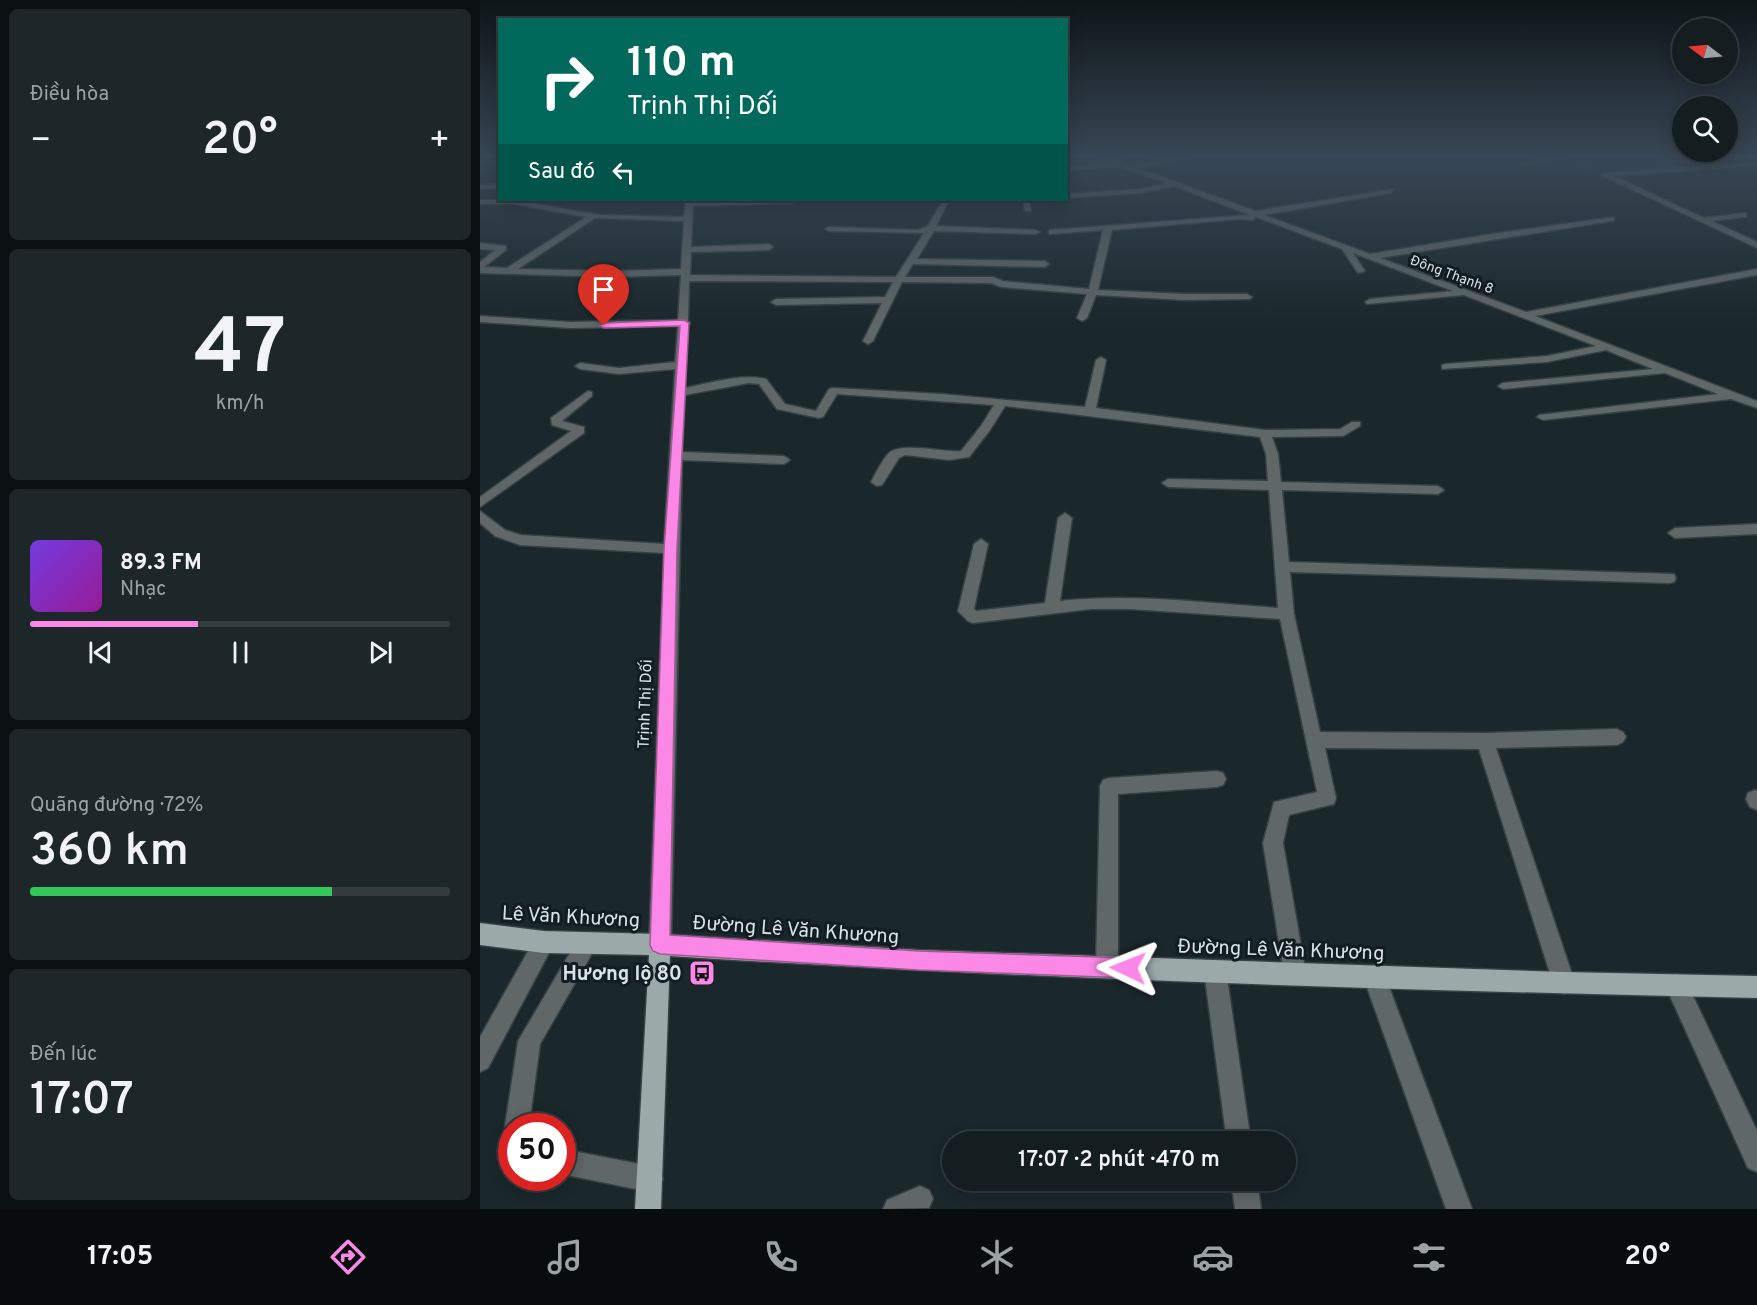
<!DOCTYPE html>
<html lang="vi">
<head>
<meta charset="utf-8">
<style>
  :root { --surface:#141d20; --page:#1d2629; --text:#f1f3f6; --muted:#9da2a5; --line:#333b3e; --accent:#fb87e6 }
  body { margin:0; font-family:Overpass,sans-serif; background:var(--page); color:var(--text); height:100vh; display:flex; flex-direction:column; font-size:22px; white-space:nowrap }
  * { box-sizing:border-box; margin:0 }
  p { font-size:20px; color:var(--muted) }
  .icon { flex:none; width:33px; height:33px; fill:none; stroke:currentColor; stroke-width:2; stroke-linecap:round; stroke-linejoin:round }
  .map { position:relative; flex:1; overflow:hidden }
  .sheet { display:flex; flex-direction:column; gap:9px; padding:9px; background:#0b1012; width:480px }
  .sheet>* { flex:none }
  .hud { position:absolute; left:18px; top:18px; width:570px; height:183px; border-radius:0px; box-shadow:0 3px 15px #0003,0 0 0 2px var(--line); background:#00695c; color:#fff; overflow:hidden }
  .needle { width:39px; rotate:286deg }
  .fabs { position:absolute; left:1192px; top:18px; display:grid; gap:12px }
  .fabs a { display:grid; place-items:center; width:66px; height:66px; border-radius:50%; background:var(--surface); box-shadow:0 3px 15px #0003,0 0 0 2px var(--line); font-size:30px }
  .speed { position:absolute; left:18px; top:1113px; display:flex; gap:12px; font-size:30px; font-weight:700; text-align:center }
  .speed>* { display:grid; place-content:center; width:78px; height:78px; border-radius:50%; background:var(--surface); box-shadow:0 3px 15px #0003,0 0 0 2px var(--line); line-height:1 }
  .speed .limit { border:9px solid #d22; background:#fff; color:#111 }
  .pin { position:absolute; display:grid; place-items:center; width:51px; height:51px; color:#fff; margin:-62px -26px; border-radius:50% 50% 50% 0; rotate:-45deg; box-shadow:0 0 6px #0007 }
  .pin .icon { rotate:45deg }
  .me { position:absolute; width:66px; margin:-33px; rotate:272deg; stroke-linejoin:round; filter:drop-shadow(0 0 4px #0008) }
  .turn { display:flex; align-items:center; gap:21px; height:126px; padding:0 30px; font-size:27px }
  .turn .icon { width:78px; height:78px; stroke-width:2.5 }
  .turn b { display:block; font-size:42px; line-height:51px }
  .then { display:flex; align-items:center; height:57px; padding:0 30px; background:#0003; gap:12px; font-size:22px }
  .big { font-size:45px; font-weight:600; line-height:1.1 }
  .sheet .widget { flex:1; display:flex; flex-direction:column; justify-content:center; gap:9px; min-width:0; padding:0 21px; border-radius:9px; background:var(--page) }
  .sheet .dial { align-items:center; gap:0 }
  .dial b { font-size:78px; line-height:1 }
  .song { display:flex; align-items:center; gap:18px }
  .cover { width:72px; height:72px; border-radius:9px; background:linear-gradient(135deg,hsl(260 70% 55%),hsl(300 70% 35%)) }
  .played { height:6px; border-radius:3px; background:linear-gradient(90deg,var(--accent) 40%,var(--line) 40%) }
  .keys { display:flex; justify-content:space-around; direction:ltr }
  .heat { display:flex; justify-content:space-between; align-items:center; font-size:33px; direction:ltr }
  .charge { height:9px; border-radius:4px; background:linear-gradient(90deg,#34c759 72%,var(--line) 0) }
  .trip { position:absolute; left:462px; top:1131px; width:354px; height:60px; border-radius:30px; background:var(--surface); box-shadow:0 3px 15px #0003,0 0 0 2px var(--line); font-weight:600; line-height:60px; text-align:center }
  .tabs { display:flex; height:96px; justify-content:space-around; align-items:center; background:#080c0d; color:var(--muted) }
  .tabs .icon { width:42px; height:42px }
  .tabs .selected { color:var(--accent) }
  .tabs b { font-size:27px; color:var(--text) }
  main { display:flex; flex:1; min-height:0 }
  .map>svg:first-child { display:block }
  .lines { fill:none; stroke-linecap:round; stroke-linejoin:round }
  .minor-casing { stroke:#354145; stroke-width:3 }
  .major-casing { stroke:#354145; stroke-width:3 }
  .path { stroke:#5e6a6d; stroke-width:2; stroke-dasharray:2 1.5; stroke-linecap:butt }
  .minor { fill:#606767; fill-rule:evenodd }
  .major { fill:#9ba9a9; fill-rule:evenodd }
  .route { fill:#fb87e6; stroke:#a35896; stroke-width:1.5 }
  .labels { text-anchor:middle; stroke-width:6; stroke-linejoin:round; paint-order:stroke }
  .far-street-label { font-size:14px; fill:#d9e2e4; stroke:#111d22 }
  .street-label { font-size:16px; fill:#d9e2e4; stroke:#111d22 }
  .near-street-label { font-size:20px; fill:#d9e2e4; stroke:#111d22 }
  .near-poi-label { font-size:20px; font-weight:bold; fill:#d9e2e4; stroke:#111d22; text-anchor:end }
</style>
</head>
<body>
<main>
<section class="sheet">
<div class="widget"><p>Điều hòa</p>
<div class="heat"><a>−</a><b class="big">20°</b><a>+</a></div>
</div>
<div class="widget dial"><b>47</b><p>km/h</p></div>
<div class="widget">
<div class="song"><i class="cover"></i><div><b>89.3 FM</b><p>Nhạc</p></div></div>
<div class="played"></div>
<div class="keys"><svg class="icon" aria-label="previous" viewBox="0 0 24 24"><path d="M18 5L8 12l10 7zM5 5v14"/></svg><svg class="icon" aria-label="pause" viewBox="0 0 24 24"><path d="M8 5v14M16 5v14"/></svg><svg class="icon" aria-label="next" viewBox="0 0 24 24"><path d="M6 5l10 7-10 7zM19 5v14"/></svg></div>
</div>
<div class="widget"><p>Quãng đường · 72%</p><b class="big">360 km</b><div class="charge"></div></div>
<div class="widget"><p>Đến lúc</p><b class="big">17:07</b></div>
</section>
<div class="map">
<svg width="1277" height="1209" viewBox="0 0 1277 1209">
  <rect width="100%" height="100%" fill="#1a272b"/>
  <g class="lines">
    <g class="minor-casing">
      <g id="minor">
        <path d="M620,157H630L655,166L674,160L709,157L661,169L775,211L914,189L911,193L784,215L890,254L1018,233L1134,217V221H1131L900,258L1046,312L1277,269V275L1055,316L1277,401V408L1251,399L1063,420L1057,417L1059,415L1238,394L1185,373L1023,389L1018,386L1023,383L1173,369L1126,350L1067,362L962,369V365L966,364L1067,356L1116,346L984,295L887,304L885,302L890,299L973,291L873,253L885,271L878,273L862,249L776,217L773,220L760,219L632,230L618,290L706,294H767L772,297L770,299L706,300L616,295L607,318L602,321L597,318L607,294L521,287L511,283L422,282L393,341L388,344L383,341L402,303L296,305L291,302L296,299L405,297L413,282L209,281L208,321L210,323L207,325L205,388C230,383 260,373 286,379L305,404L336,411L349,389L353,388L461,394L605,407L616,360L621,357L626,360L616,408L785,430L860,429L872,422H880V426L863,436L792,437L798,454L801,482L958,486L964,490L958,494L802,490L809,562L1194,574L1196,578L1194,582L1189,583L810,572L814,614L840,732L1005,733L1137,729L1143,732L1146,737L1143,742L1137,745L1016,748L1095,983L1092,991L1084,994L1076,991L1073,983L999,749L845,748L856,798L854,804L809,815L803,843L826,974L823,982L815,985L807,982L804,974L783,843L794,802L837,792L800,619L650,609H611L493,623L488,621L478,611L494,544L501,539L508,544L494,609L496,611L565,603L578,518L585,513L592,518L580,601C653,593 726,603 798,608L789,490L688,487L682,483L688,479L788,481L786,454L780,437L525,406L510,430L489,457L469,460L425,455L419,458L402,485L397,486L391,482C396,473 401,462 408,454C420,441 463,453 481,451L501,426L514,405L357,394L343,417L339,418L297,409L279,384L269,383L205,395L202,452L304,456L310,460L304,464L202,460L191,945L188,953L180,956L172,953L169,945L184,553L40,545L15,536L0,523V511L25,530L41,535L184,544L195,369L139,374L100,369L95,366L100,363L139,368L195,362L198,326L90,328L0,322V316L90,322L198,320L201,275L131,277L0,273V262L15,250L0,249V243L26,246V250L4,267L27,268L106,217L34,204H0V200H34L121,215L204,217L206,200H212L213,202L317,200L314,203L213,206L211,247L289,244L293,247L289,250L211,252L210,275L416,277L444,233L349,231L345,229L349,227L438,230L448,226L463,200H469L456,226L556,230L560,232L556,234L454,231L437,259L565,261L569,264L565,267L433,264L425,277H513L523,281L609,289L623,230L572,234H569V230L770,215L694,186L661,193L586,198V194L661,189L687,183L642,167L586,170V166L633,163ZM115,218L204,221L201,269L131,271L38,269Z"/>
        <path d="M1075,157L1086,158L1043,166L1040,164Z"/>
        <path d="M1277,162V166L1134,176L1224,218L1266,213V217H1263L1232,221L1277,242V248L1121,175L1125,173Z"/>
        <path d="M20,184V188L0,189V185Z"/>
        <path d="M543,200H549L551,211H545Z"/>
        <path d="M108,391L112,392V396L82,421L104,427V433L0,507V497L91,431L72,425L71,418Z"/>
        <path d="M1277,524V534L1195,538L1188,533L1195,528Z"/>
        <path d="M737,771L743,773L746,779L743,785L737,787L638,794V967L635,975L627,978L619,975L616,967L620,786L623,780L629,778Z"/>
        <path d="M1275,790L1277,791V810L1270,807L1266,799L1268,793Z"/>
        <path d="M64,931L71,935L75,942L71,949L8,1068L0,1072V1037L57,935Z"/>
        <path d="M107,932L114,936L118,943L60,1044L49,1126H32V1136L28,1135L25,1126L38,1041L100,936Z"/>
        <path d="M735,960L743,963L746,971L771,1142H747L724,971L727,963Z"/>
        <path d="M894,965L902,968L905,976L992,1209H966L883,976L886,968Z"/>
        <path d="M1196,974L1204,977L1277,1131V1172L1268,1168L1185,985L1188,977Z"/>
        <path d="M82,1149L170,1166L179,1170L183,1179L179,1188L170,1192L82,1174Z"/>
        <path d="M751,1180H777L781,1209H755Z"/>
        <path d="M440,1186L449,1190L453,1199L449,1208L403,1209L407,1200Z"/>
      </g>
    </g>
    <g class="major-casing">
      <path id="major" d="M0,923L64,931L180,934L438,950L1084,972L1277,976V998C915,990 552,979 190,956L181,1209H155L169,955L64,953L0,945Z"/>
    </g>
    <path class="path" d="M1092,161L1115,172"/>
    <use href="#minor" class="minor"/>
    <use href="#major" class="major"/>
  </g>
  <linearGradient id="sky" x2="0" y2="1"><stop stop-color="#0e1518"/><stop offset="0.48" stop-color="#384755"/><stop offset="1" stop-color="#384755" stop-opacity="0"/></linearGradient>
  <rect width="1277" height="326" fill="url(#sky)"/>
  <path class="route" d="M204,320L209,323L197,549L190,935L438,951L648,958L655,961L658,968L655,975L648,978L438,970L180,954L173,951L170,945L184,549L200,326L124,328L120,326L124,323Z"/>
  <defs>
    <g id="bus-square" transform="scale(1.35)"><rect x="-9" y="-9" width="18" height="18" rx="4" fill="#fb87e6" stroke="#111d22"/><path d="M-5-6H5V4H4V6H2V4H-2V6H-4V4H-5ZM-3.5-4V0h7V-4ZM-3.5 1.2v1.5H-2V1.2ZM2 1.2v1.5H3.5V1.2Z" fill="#111"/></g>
  </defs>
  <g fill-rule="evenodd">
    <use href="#bus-square" x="222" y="973"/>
  </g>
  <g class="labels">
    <g class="far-street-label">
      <text transform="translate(972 274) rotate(20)" y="5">Đông Thạnh 8</text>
    </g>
    <g class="street-label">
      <text transform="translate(164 704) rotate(-88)" y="6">Trịnh Thị Dối</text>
    </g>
    <g class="near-street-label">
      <text transform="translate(91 916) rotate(3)" y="7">Lê Văn Khương</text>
      <text transform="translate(316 929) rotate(4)" y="7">Đường Lê Văn Khương</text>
      <text transform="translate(801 949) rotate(2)" y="7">Đường Lê Văn Khương</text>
    </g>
    <g class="near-poi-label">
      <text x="202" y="980">Hương lộ 80</text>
    </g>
  </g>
</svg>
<div class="fabs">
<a><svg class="needle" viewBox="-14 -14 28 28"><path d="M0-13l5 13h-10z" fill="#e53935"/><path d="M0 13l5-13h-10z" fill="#9da2a5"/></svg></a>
<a><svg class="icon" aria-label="search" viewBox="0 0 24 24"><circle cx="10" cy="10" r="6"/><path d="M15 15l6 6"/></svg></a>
</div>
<div class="speed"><div class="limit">50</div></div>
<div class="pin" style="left:124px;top:326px;background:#d93025"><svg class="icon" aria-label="arrive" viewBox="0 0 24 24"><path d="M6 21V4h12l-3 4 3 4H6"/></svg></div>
<svg class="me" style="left:648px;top:968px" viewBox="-20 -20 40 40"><path d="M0-17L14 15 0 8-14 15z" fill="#fb87e6" stroke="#fff" stroke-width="4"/></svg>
<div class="trip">17:07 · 2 phút · 470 m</div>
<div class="hud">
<div class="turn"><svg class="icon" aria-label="right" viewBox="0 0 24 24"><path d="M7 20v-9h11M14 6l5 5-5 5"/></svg><div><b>110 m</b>Trịnh Thị Dối</div></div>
<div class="then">Sau đó<svg class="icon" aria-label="left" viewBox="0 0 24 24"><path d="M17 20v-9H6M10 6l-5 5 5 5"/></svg></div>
</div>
</div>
</main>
<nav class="tabs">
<b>17:05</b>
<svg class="icon selected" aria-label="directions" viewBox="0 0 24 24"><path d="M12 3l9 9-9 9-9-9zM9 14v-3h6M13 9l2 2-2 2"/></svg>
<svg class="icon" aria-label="music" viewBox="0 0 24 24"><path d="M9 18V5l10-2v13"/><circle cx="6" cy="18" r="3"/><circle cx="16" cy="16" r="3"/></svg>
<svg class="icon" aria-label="phone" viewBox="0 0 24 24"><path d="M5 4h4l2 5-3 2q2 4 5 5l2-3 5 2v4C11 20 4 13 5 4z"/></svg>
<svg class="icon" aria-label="climate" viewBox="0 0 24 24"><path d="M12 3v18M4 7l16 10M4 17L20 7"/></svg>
<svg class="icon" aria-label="car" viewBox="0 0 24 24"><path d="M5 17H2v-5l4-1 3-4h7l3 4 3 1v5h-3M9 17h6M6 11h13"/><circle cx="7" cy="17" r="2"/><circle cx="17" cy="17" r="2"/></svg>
<svg class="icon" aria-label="filters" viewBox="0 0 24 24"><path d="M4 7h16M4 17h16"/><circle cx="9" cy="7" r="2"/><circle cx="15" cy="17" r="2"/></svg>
<b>20°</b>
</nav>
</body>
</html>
